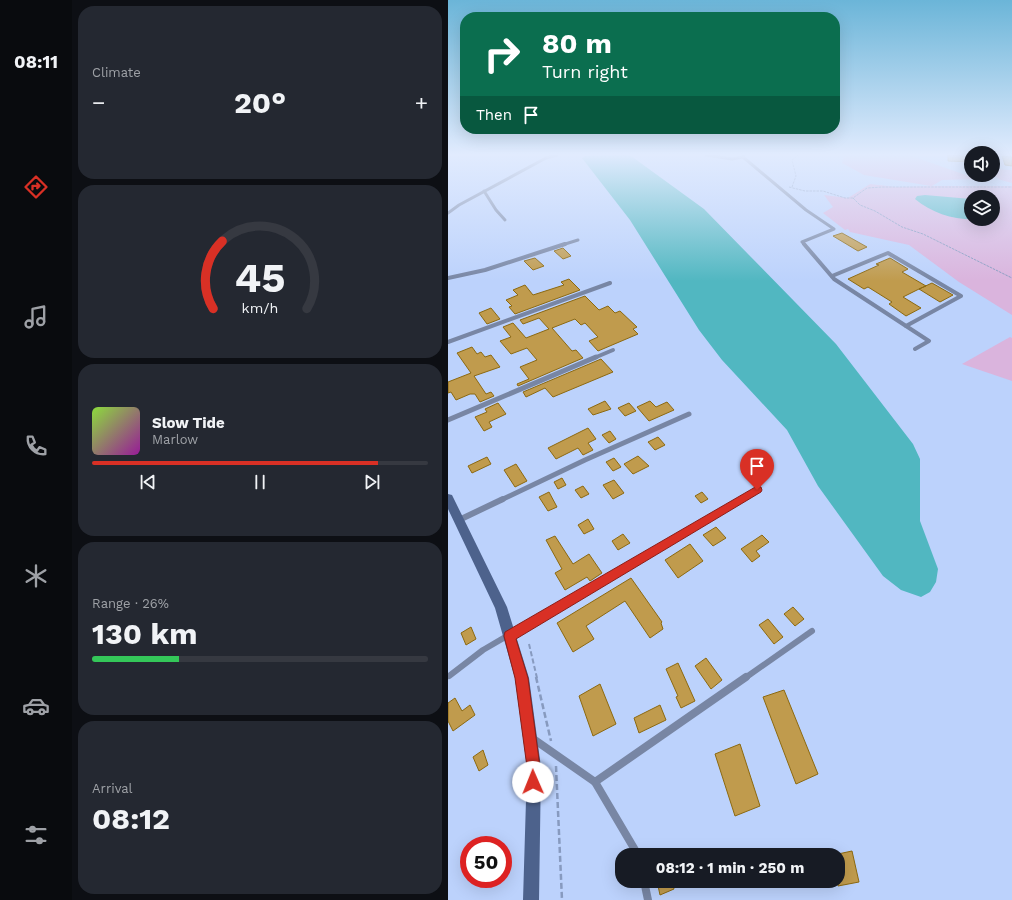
<!DOCTYPE html>
<html lang="en">
<head>
<meta charset="utf-8">
<style>
  :root { --surface:#171b24; --page:#242831; --text:#f1f3f6; --muted:#9ea1a6; --line:#363941; --accent:#d93025 }
  body { margin:0; font-family:"Work Sans",sans-serif; background:var(--page); color:var(--text); height:100vh; display:flex; flex-direction:column; font-size:15px; white-space:nowrap }
  * { box-sizing:border-box; margin:0 }
  p { font-size:13px; color:var(--muted) }
  .icon { flex:none; width:22px; height:22px; fill:none; stroke:currentColor; stroke-width:2; stroke-linecap:round; stroke-linejoin:round }
  .map { position:relative; flex:1; overflow:hidden }
  .panel { display:flex; flex-direction:column; gap:6px; padding:6px; background:#0d0f14; width:376px }
  .panel>* { flex:none }
  .banner { position:absolute; left:12px; top:12px; width:380px; height:122px; border-radius:16px; box-shadow:0 4px 16px #0002; background:#0b6e4f; color:#fff; overflow:hidden }
  .buttons { position:absolute; left:516px; top:146px; display:grid; gap:8px }
  .buttons a { display:grid; place-items:center; width:36px; height:36px; border-radius:50%; background:var(--surface); box-shadow:0 4px 16px #0002; font-size:20px }
  .speed { position:absolute; left:12px; top:836px; display:flex; gap:8px; font-size:20px; font-weight:700; text-align:center }
  .speed>* { display:grid; place-content:center; width:52px; height:52px; border-radius:50%; background:var(--surface); box-shadow:0 4px 16px #0002; line-height:1 }
  .speed .limit { border:6px solid #d22; background:#fff; color:#111 }
  .pin { position:absolute; display:grid; place-items:center; width:34px; height:34px; color:#fff; margin:-41px -17px; border-radius:50% 50% 50% 0; rotate:-45deg; box-shadow:0 0 4px #0007 }
  .pin .icon { rotate:45deg }
  .me { position:absolute; width:44px; margin:-22px; rotate:359deg; stroke-linejoin:round; filter:drop-shadow(0 0 3px #0008) }
  .turn { display:flex; align-items:center; gap:14px; height:84px; padding:0 16px; font-size:18px }
  .turn .icon { width:52px; height:52px; stroke-width:2.5 }
  .turn b { display:block; font-size:28px; line-height:34px }
  .then { display:flex; align-items:center; height:38px; padding:0 16px; background:#0003; gap:8px; font-size:15px }
  .big { font-size:30px; font-weight:700; line-height:1.1 }
  .panel .tile { flex:1; display:flex; flex-direction:column; justify-content:center; gap:6px; min-width:0; padding:0 14px; border-radius:16px; background:var(--page) }
  .panel .dial { align-items:center; gap:0 }
  .dial svg { height:104px; overflow:visible; fill:none; stroke:var(--line); stroke-width:7; stroke-linecap:round; text-anchor:middle }
  .dial text { fill:var(--text); stroke:none }
  .song { display:flex; align-items:center; gap:12px }
  .cover { width:48px; height:48px; border-radius:6px; background:linear-gradient(135deg,hsl(90 70% 55%),hsl(300 70% 35%)) }
  .played { height:4px; border-radius:2px; background:linear-gradient(90deg,var(--accent) 85%,var(--line) 85%) }
  .keys { display:flex; justify-content:space-around; direction:ltr }
  .heat { display:flex; justify-content:space-between; align-items:center; font-size:22px; direction:ltr }
  .charge { height:6px; border-radius:3px; background:linear-gradient(90deg,#34c759 26%,var(--line) 0) }
  .trip { position:absolute; left:167px; top:848px; width:230px; height:40px; border-radius:16px; background:var(--surface); box-shadow:0 4px 16px #0002; font-weight:700; line-height:40px; text-align:center }
  main { display:flex; flex:1; min-height:0 }
  .dock { display:flex; flex-direction:column; width:72px; justify-content:space-around; align-items:center; background:#090b0e; color:var(--muted) }
  .dock .icon { width:28px; height:28px }
  .dock .selected { color:var(--accent) }
  .dock b { font-size:18px; color:var(--text) }
  .map>svg:first-child { display:block }
  .green { fill:#dab4dd; fill-rule:evenodd }
  .water { fill:#51b7c1 }
  .building { fill:#c09b4d; stroke:#8c6910 }
  .lines { fill:none; stroke-linecap:round; stroke-linejoin:round }
  .path-far2 { stroke:#879abf; stroke-width:1; stroke-dasharray:2.5 1; stroke-linecap:butt }
  .path-far1 { stroke:#879abf; stroke-width:2; stroke-dasharray:5 2.5; stroke-linecap:butt }
  .path { stroke:#879abf; stroke-width:2.5; stroke-dasharray:6 3; stroke-linecap:butt }
  .lane-far4 { stroke:#7886a4; stroke-width:3 }
  .lane-far3 { stroke:#7886a4; stroke-width:4 }
  .lane-far2 { stroke:#7886a4; stroke-width:5 }
  .lane-far1 { stroke:#7886a4; stroke-width:6 }
  .lane { stroke:#7886a4; stroke-width:8 }
  .secondary { fill:#4d628c; fill-rule:evenodd }
  .route { fill:#d93025; stroke:#8d1f18 }
</style>
</head>
<body>
<main>
<nav class="dock">
<b>08:11</b>
<svg class="icon selected" aria-label="directions" viewBox="0 0 24 24"><path d="M12 3l9 9-9 9-9-9zM9 14v-3h6M13 9l2 2-2 2"/></svg>
<svg class="icon" aria-label="music" viewBox="0 0 24 24"><path d="M9 18V5l10-2v13"/><circle cx="6" cy="18" r="3"/><circle cx="16" cy="16" r="3"/></svg>
<svg class="icon" aria-label="phone" viewBox="0 0 24 24"><path d="M5 4h4l2 5-3 2q2 4 5 5l2-3 5 2v4C11 20 4 13 5 4z"/></svg>
<svg class="icon" aria-label="climate" viewBox="0 0 24 24"><path d="M12 3v18M4 7l16 10M4 17L20 7"/></svg>
<svg class="icon" aria-label="car" viewBox="0 0 24 24"><path d="M5 17H2v-5l4-1 3-4h7l3 4 3 1v5h-3M9 17h6M6 11h13"/><circle cx="7" cy="17" r="2"/><circle cx="17" cy="17" r="2"/></svg>
<svg class="icon" aria-label="filters" viewBox="0 0 24 24"><path d="M4 7h16M4 17h16"/><circle cx="9" cy="7" r="2"/><circle cx="15" cy="17" r="2"/></svg>
</nav>
<section class="panel">
<div class="tile"><p>Climate</p>
<div class="heat"><a>−</a><b class="big">20°</b><a>+</a></div>
</div>
<div class="tile dial"><svg viewBox="0 0 100 80">
<path d="M14 69A42 42 0 1 1 86 69"/>
<path d="M14 69A42 42 0 0 1 21 17" stroke="#d93025"/>
<text x="50" y="56" font-size="32" font-weight="700">45</text>
<text x="50" y="72" font-size="11">km/h</text>
</svg></div>
<div class="tile">
<div class="song"><i class="cover"></i><div><b>Slow Tide</b><p>Marlow</p></div></div>
<div class="played"></div>
<div class="keys"><svg class="icon" aria-label="previous" viewBox="0 0 24 24"><path d="M18 5L8 12l10 7zM5 5v14"/></svg><svg class="icon" aria-label="pause" viewBox="0 0 24 24"><path d="M8 5v14M16 5v14"/></svg><svg class="icon" aria-label="next" viewBox="0 0 24 24"><path d="M6 5l10 7-10 7zM19 5v14"/></svg></div>
</div>
<div class="tile"><p>Range · 26%</p><b class="big">130 km</b><div class="charge"></div></div>
<div class="tile"><p>Arrival</p><b class="big">08:12</b></div>
</section>
<div class="map">
<svg width="564" height="900" viewBox="0 0 564 900">
  <rect width="100%" height="100%" fill="#bcd2fc"/>
  <g class="green">
    <path d="M397,155H461L529,179L494,180L484,186H564V315L511,282L461,245L402,232L400,229L397,230L375,213L385,207L376,195L400,198L422,184L448,187L483,186L416,175L394,163ZM523,197H545V219H523Z"/>
    <path d="M545,169L564,170V183L553,180L545,175Z"/>
    <path d="M562,337L564,338V381L514,364Z"/>
  </g>
  <g class="water">
    <path d="M178,155L183,156L256,209L388,344L465,444L472,459V521L490,569L488,582L482,592L473,597L453,590L435,576L370,486L339,430L274,360L251,330L182,220L134,158L137,156Z"/>
    <path d="M477,195L523,199V219H532C509,221 485,214 467,199L469,196Z"/>
  </g>
  <g class="building">
    <path d="M500,155H523V162L500,161Z"/>
    <path d="M554,156L564,157V166L557,165Z"/>
    <path d="M394,233L419,247L410,251L385,236Z"/>
    <path d="M115,248L123,256L115,259L106,251Z"/>
    <path d="M87,258L96,266L85,270L76,261Z"/>
    <path d="M442,258L460,269L454,272L478,286L471,289L484,283L505,295L492,302L471,289L455,297L473,308L458,316L441,304L444,302L420,287L416,289L400,279L431,265L428,264Z"/>
    <path d="M121,279L132,290L67,314L61,307L64,306L58,300L70,295L65,290L77,285L85,295L116,285L113,282Z"/>
    <path d="M137,296L151,310L160,306L167,313L172,311L189,327L185,329L190,334L150,351L141,341L150,337L137,323L133,325L127,319L104,328L124,351L128,350L135,358L70,386L69,384L81,379L72,367L89,360L79,348L63,354L52,341L63,337L55,327L65,323L78,338L101,329L91,318L75,324L72,320Z"/>
    <path d="M43,308L52,319L39,324L31,313Z"/>
    <path d="M24,347L29,354L33,352L37,357L43,355L52,367L26,376L38,394L43,392L46,396L32,402L27,394H22L8,400L3,392L0,393V382L23,373L9,353Z"/>
    <path d="M153,359L165,372L105,397L97,388L78,397L75,392Z"/>
    <path d="M157,401L163,409L145,415L140,409Z"/>
    <path d="M202,401L208,407L219,402L226,410L201,421L189,407Z"/>
    <path d="M50,403L58,414L41,422L44,427L36,431L27,417L39,412L37,409Z"/>
    <path d="M181,403L188,411L177,416L170,408Z"/>
    <path d="M140,428L148,439L140,443L145,450L135,455L130,448L108,459L100,448Z"/>
    <path d="M162,431L168,439L161,443L154,435Z"/>
    <path d="M210,437L217,445L207,450L200,442Z"/>
    <path d="M190,456L201,466L185,474L176,464Z"/>
    <path d="M39,457L43,464L24,473L20,466Z"/>
    <path d="M166,458L173,467L165,471L158,462Z"/>
    <path d="M68,464L79,481L67,487L56,470Z"/>
    <path d="M114,478L118,485L110,489L106,482Z"/>
    <path d="M166,480L176,493L165,499L155,485Z"/>
    <path d="M135,486L141,494L133,498L127,490Z"/>
    <path d="M101,492L109,507L100,511L91,497Z"/>
    <path d="M254,492L260,499L253,503L247,496Z"/>
    <path d="M140,519L146,529L136,534L130,525Z"/>
    <path d="M268,527L278,538L265,546L255,535Z"/>
    <path d="M175,534L182,543L170,550L164,541Z"/>
    <path d="M314,535L321,542L308,551L312,556L304,562L293,549Z"/>
    <path d="M107,536L125,564L141,554L154,573L142,581L139,577L117,590L107,573L114,569L98,540Z"/>
    <path d="M242,544L255,561L230,578L217,560Z"/>
    <path d="M183,578L214,622L213,623L215,629L202,638L177,601L138,626L146,639L125,652L109,623Z"/>
    <path d="M345,607L356,619L347,626L336,614Z"/>
    <path d="M320,619L335,637L326,644L311,625Z"/>
    <path d="M23,627L28,639L18,645L13,633Z"/>
    <path d="M258,658L274,680L263,689L247,666Z"/>
    <path d="M230,663L247,701L233,708L228,697L230,696L218,669Z"/>
    <path d="M152,684L168,724L145,736L131,696Z"/>
    <path d="M336,690L370,774L348,784L315,697Z"/>
    <path d="M7,698L14,711L22,705L27,715L5,731L0,721V703Z"/>
    <path d="M212,705L218,720L191,733L186,718Z"/>
    <path d="M292,744L312,806L287,816L267,754Z"/>
    <path d="M35,750L40,765L31,771L25,757Z"/>
    <path d="M404,851L411,882L390,886V854Z"/>
    <path d="M209,881H224L226,889L212,895Z"/>
  </g>
  <g class="lines">
    <g class="path-far2">
      <path d="M341,187L357,191H375L397,198H405L419,188L434,187H564"/>
      <path d="M344,187L348,176L344,160L350,155"/>
      <path d="M405,198L412,205L427,211L454,227L475,234L564,278"/>
    </g>
    <path class="path-far1" d="M81,644L89,678"/>
    <g class="path">
      <path d="M88,677L103,741"/>
      <path d="M108,766L114,900"/>
    </g>
    <g class="lane-far4">
      <path d="M258,155L284,159L295,157L296,155"/>
      <path d="M295,157L358,210L386,229L354,242L357,245"/>
      <path d="M36,191L48,210L57,220"/>
      <path d="M0,213L11,205L98,158L109,155"/>
      <path d="M114,245L130,240"/>
    </g>
    <g class="lane-far3">
      <path d="M356,244L386,279L481,341L467,349"/>
      <path d="M384,276L440,253L513,296L458,326"/>
      <path d="M0,278L37,270L117,244"/>
      <path d="M0,342L162,283"/>
      <path d="M146,358L165,350"/>
    </g>
    <g class="lane-far2">
      <path d="M0,420L148,357"/>
      <path d="M53,500L137,460L241,414"/>
      <path d="M292,500L309,490"/>
    </g>
    <g class="lane-far1">
      <path d="M11,520L55,499"/>
      <path d="M1,676L35,650L294,499"/>
      <path d="M297,678L364,631"/>
    </g>
    <g class="lane">
      <path d="M84,738L147,782L298,677"/>
      <path d="M147,782L190,855"/>
      <path d="M196,881L200,900"/>
    </g>
    <path class="secondary" d="M0,494L4,495L59,607L81,678L93,767L91,900H75L79,767L67,678L47,608L0,509Z"/>
  </g>
  <linearGradient id="sky" x2="0" y2="1"><stop stop-color="#6bb5d8"/><stop offset="0.55" stop-color="#e1ebfe"/><stop offset="1" stop-color="#e1ebfe" stop-opacity="0"/></linearGradient>
  <rect width="564" height="281" fill="url(#sky)"/>
  <path class="route" d="M309,486L313,487L314,490L313,492L68,639L80,678L92,767V782L90,786L85,788L81,786L79,782V767L67,678L56,636L57,632Z"/>
</svg>
<div class="buttons">
<a><svg class="icon" aria-label="sound" viewBox="0 0 24 24"><path d="M4 9h4l5-4v14l-5-4H4zM17 9q2 3 0 6"/></svg></a>
<a><svg class="icon" aria-label="layers" viewBox="0 0 24 24"><path d="M12 4l9 5-9 5-9-5zM3 14l9 5 9-5"/></svg></a>
</div>
<div class="speed"><div class="limit">50</div></div>
<div class="pin" style="left:309px;top:490px;background:#d93025"><svg class="icon" aria-label="arrive" viewBox="0 0 24 24"><path d="M6 21V4h12l-3 4 3 4H6"/></svg></div>
<svg class="me" style="left:85px;top:782px" viewBox="-20 -20 40 40"><circle r="19" fill="#fff"/><path d="M0-13L10 11 0 6-10 11z" fill="#d93025"/></svg>
<div class="trip">08:12 · 1 min · 250 m</div>
<div class="banner">
<div class="turn"><svg class="icon" aria-label="right" viewBox="0 0 24 24"><path d="M7 20v-9h11M14 6l5 5-5 5"/></svg><div><b>80 m</b>Turn right</div></div>
<div class="then">Then<svg class="icon" aria-label="arrive" viewBox="0 0 24 24"><path d="M6 21V4h12l-3 4 3 4H6"/></svg></div>
</div>
</div>
</main>
</body>
</html>
